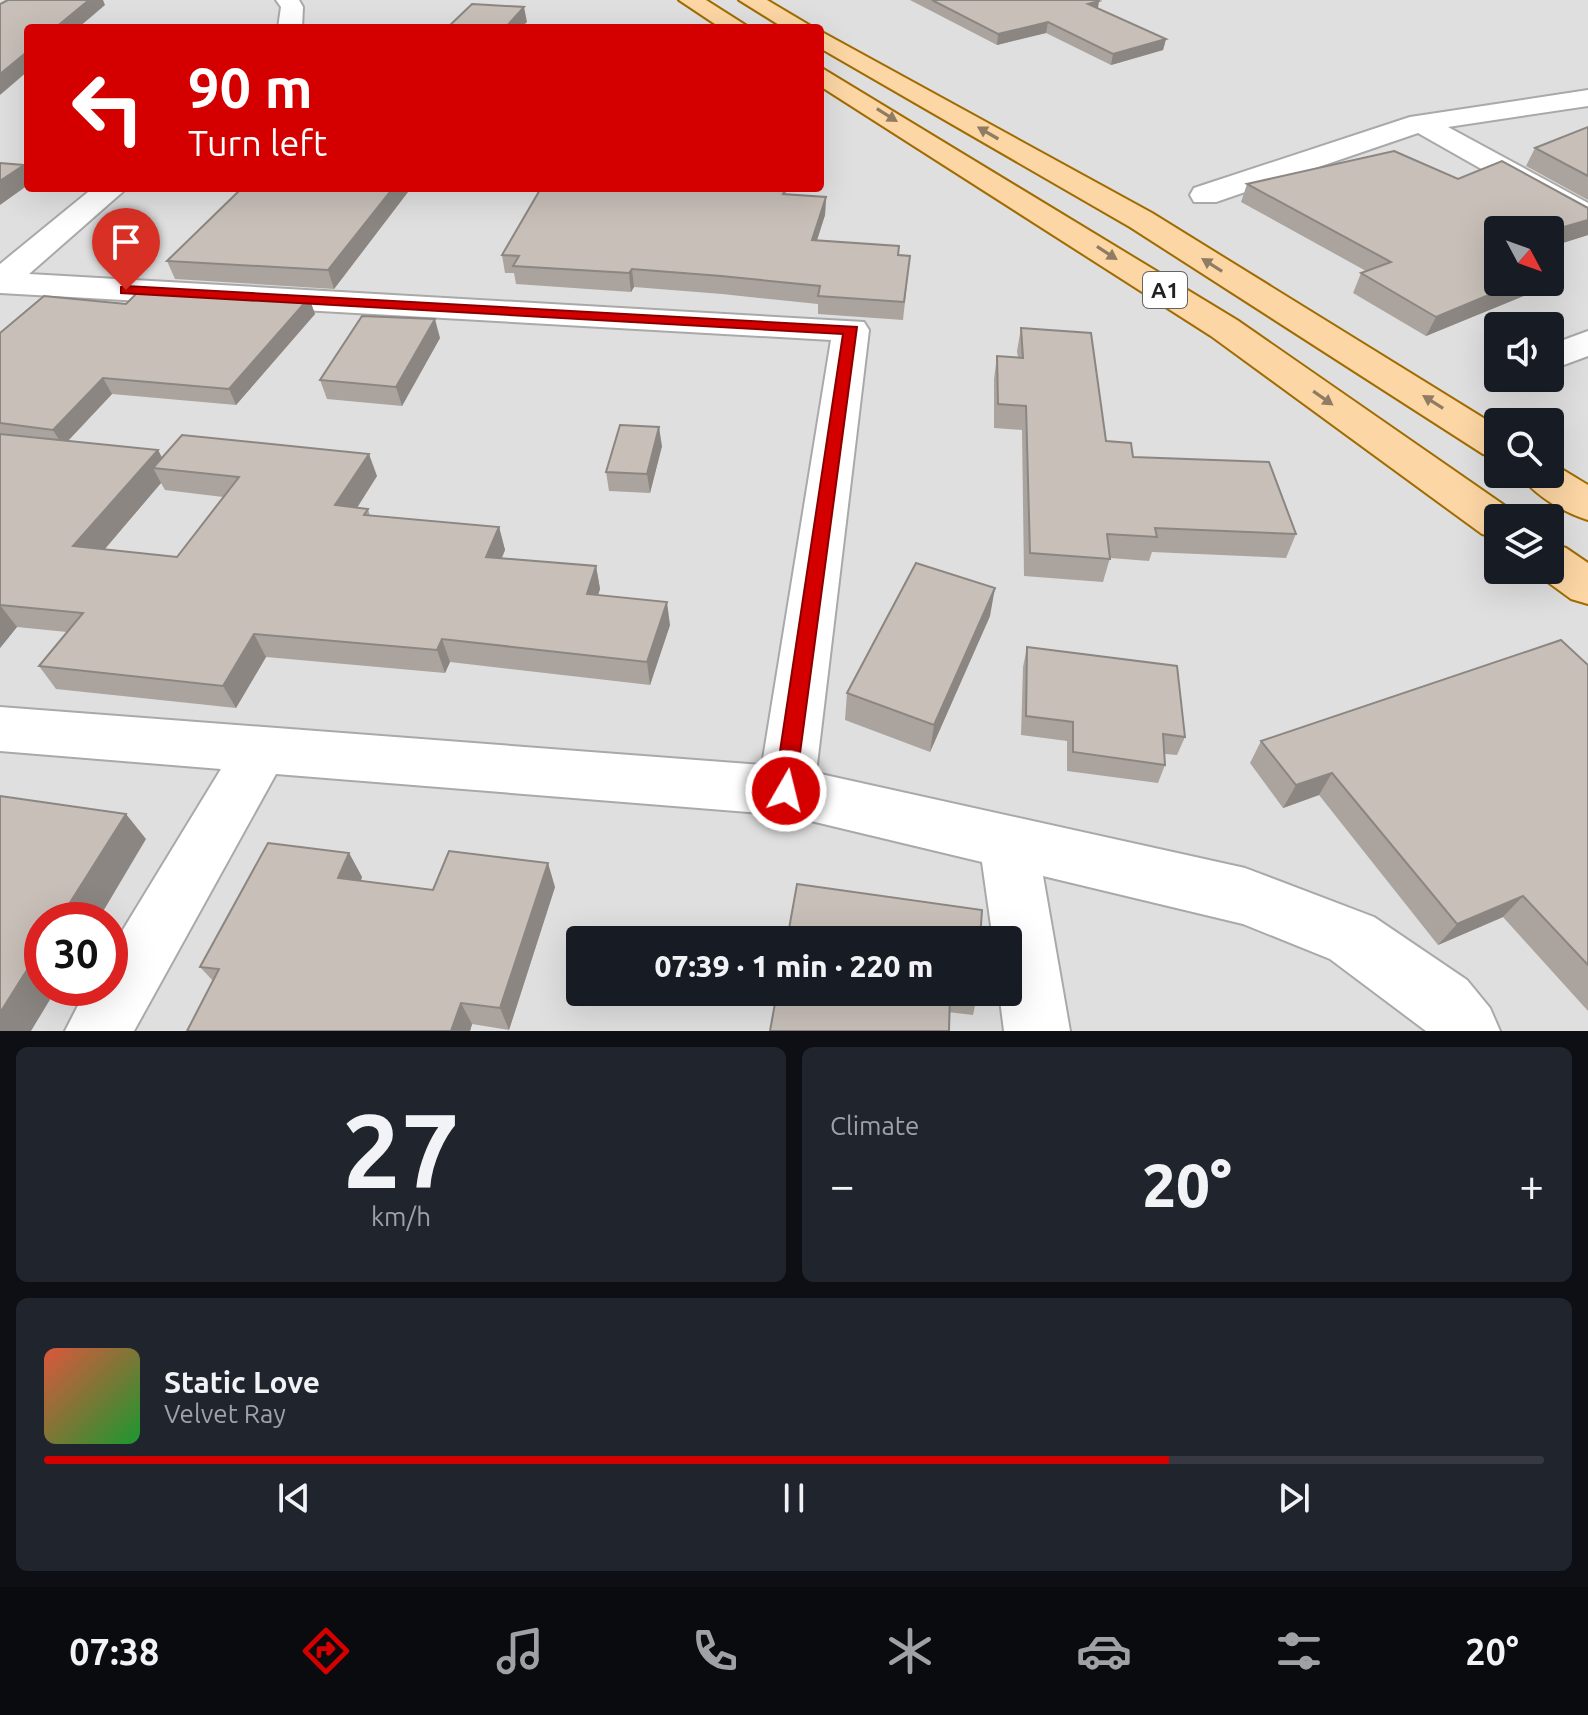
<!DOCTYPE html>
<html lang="en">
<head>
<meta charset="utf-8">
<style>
  :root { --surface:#171b24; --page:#20242c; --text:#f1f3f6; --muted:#9ea1a6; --line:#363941; --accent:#d40000 }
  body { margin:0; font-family:Ubuntu,sans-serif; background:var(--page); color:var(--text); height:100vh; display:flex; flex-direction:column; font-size:30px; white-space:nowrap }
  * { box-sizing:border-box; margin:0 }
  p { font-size:26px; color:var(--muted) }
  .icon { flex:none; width:44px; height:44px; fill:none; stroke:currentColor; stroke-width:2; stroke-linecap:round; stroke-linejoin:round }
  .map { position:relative; height:1031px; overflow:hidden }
  .panel { display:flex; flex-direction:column; gap:16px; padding:16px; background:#0d0f14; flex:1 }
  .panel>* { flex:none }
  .top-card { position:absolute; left:24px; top:24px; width:800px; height:168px; border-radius:8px; box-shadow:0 8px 32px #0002; background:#d40000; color:#fff; overflow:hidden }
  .needle { width:52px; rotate:131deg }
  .controls { position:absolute; left:1484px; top:216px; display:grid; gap:16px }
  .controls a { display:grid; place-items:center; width:80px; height:80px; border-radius:8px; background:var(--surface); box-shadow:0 8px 32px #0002; font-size:40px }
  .speed { position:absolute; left:24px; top:902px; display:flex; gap:16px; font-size:40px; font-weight:700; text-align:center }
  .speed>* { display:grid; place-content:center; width:104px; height:104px; border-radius:50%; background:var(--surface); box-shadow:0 8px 32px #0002; line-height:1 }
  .speed .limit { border:12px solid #d22; background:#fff; color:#111 }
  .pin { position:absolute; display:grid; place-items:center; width:68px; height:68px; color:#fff; margin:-82px -34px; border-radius:50% 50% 50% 0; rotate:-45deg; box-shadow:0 0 8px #0007 }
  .pin .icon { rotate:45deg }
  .me { position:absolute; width:88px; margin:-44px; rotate:8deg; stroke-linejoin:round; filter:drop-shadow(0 0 6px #0008) }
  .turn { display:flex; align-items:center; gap:28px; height:168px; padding:0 32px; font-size:36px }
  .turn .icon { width:104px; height:104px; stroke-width:2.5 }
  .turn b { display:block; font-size:56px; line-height:68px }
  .big { font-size:60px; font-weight:800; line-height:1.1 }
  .panel .tile { flex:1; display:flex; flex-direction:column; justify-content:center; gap:12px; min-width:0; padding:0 28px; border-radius:12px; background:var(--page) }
  .panel .dial { align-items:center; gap:0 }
  .dial b { font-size:104px; line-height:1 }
  .song { display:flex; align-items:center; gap:24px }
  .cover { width:96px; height:96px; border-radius:12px; background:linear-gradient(135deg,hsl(10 70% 55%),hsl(130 70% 35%)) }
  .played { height:8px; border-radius:4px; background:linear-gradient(90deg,var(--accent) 75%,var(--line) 75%) }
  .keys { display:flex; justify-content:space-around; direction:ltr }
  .heat { display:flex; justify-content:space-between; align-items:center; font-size:44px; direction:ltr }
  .panel .tiles { flex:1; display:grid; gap:16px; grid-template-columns:1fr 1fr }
  .tile:last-child { grid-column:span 2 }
  .trip { position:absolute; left:566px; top:926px; width:456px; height:80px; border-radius:8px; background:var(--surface); box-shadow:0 8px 32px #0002; font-weight:800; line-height:80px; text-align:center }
  .tab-bar { display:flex; height:128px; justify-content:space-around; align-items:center; background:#090b0e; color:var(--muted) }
  .tab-bar .icon { width:56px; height:56px }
  .tab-bar .current { color:var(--accent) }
  .tab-bar b { font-size:36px; color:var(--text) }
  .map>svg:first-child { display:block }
  .residential { fill:#e0dfdf; fill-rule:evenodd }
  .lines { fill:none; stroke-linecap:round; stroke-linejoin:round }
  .minor-casing { stroke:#a9a9a9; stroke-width:4 }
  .major-casing { stroke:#a06b00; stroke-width:4 }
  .minor { fill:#fff; fill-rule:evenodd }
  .major { fill:#fcd6a4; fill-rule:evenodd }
  .wall { fill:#aba49e; fill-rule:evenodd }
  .shaded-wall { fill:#8b8681 }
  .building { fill:#c7bfb8; stroke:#8b8681; stroke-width:2 }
  .oneway { fill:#8f7c63 }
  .route { fill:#d40000; stroke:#8a0000; stroke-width:2 }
  .labels { text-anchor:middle; stroke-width:6; stroke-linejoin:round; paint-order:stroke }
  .shield { fill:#fff; stroke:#646464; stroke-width:2 }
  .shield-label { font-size:22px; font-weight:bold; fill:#222 }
</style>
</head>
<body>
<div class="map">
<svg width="1588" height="1031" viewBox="0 0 1588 1031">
  <rect width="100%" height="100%" fill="#f2efe9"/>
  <path class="residential" d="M0,0H1588V1031H0ZM28,28H820V188H28ZM1498,230H1550V282H1498ZM1498,326H1550V378H1498ZM1498,422H1550V474H1498ZM1498,518H1550V570H1498ZM42,920H110V988H42ZM580,940H1008V992H580Z"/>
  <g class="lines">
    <g class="minor-casing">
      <g id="minor">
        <path d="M276,0H299L303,7L302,28H278L281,7Z"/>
        <path d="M1588,90V106L1448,127L1588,203V225L1577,223L1418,133L1216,202H1194L1190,195L1194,188L1410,117Z"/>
        <path d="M93,188H127L29,274L864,322L869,330L816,773L1245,868L1374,917L1467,980L1490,1008L1500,1031H1426L1330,959L1243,924L1043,876L1070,1031H1004L999,992H1008V940H993L982,862L786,815L276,774L134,1031H65L87,988H110V951L221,769L0,751V707L762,765L831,340L0,293V264Z"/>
        <path d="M1588,331V356L1550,370V345Z"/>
        <path d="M1498,368V378H1526L1521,386L1507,390L1492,386L1487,378Z"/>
      </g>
    </g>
    <g class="major-casing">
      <g id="major">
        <path d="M679,0H706L750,28H721Z"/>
        <path d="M739,0H767L814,28H784Z"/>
        <path d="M820,31L1152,213L1498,427V458L1483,454L1130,227L820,48Z"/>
        <path d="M820,67L1237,320L1514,512L1517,518H1498V538L1482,534L1211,336L820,86Z"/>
        <path d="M1550,462L1588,485V520C1565,513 1533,495 1520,474H1550Z"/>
        <path d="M1550,543L1566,548L1588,563V604L1571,599L1534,572L1550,570Z"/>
      </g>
    </g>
    <use href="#minor" class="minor"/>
    <use href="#major" class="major"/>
  </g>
  <g class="wall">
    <path d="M910,0H1096L1099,1L1098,8L1166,39L1163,50L1111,65L1046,33L997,45Z"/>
    <path d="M1588,127V200L1526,166L1535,148Z"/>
    <path d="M1458,179L1588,208V235L1550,247V230H1498L1533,292L1426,336L1353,293L1361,273L1366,271L1241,202L1247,184Z"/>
    <path d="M411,188L334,289L175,279L167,261Z"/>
    <path d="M786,188V194L826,197L825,215L817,241L910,256L903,320L818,314V304L722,294L634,287L631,292L516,284L514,273H505L502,255Z"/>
    <path d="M309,298L315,314L236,405L112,394L68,441L158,450L162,458L377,476L357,508L368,509L370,516L499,527L505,550L502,558L596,566L600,589L598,595L670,625L650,685L450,662L445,673L266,657L236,708L56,689L39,666L67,632L17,627L0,648V333L126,304ZM161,483L165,490L223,497L177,557L104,549Z"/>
    <path d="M1021,328L1106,441L1133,457L1296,534L1286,558L1152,552L1149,561L1110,558L1103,582L1024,576L1022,430L994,428V379L997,356L1018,358L1017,351Z"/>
    <path d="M440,338L402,406L327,399L320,380Z"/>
    <path d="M662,446L650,493L609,491L606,472Z"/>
    <path d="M990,616L930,752L845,720L847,693Z"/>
    <path d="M1027,647L1185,737L1177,755L1165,754V765L1158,783L1067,771V741L1021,735L1023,667Z"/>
    <path d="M1588,665V1011L1503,917L1438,945L1319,795L1283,808L1250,763L1261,741Z"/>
    <path d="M349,853L362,877L361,881L433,890L555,887L509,1030L472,1024L470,1031H187L213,981L200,967Z"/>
    <path d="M777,992H978L973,1015Z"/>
  </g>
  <g class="shaded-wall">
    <path d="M89,0H103L105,5L78,28H55Z"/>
    <path d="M1099,1L1097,12L1088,4Z"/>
    <path d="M524,7L527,22L521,28H505Z"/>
    <path d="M1048,22L1046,33L997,45L998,34Z"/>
    <path d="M1166,39L1163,50L1111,65L1113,54Z"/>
    <path d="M28,51V71L0,95V74Z"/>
    <path d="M24,165L28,173V185L0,205V181Z"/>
    <path d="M393,188H411L334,289L328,270Z"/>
    <path d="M826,197L825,215L811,258L812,240Z"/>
    <path d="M1588,220V235L1550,247V231Z"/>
    <path d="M632,269L634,287L631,292L629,273Z"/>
    <path d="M1520,282H1538L1533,292L1426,336L1436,317Z"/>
    <path d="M309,298L315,314L236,405L229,389Z"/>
    <path d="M435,319L440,338L402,406L396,387Z"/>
    <path d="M103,378L112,394L63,446L53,430Z"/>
    <path d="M659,427L662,446L650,493L647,474Z"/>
    <path d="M158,450L168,469L153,468L161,483L88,569L73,546Z"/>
    <path d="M369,454L377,476L344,528L335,505Z"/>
    <path d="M499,527L505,550L492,580L486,557Z"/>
    <path d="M596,566L600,589L591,616L587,594Z"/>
    <path d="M995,588L990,616L930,752L934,725Z"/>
    <path d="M667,602L670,625L650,685L647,662Z"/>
    <path d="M0,605L17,627L0,648Z"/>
    <path d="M254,634L266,657L236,708L223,686Z"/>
    <path d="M442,639L450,662L445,673L437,650Z"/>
    <path d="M1332,773L1319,795L1283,808L1296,785Z"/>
    <path d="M126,814L146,839L98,920H59Z"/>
    <path d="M349,853L362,877L352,901L338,878Z"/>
    <path d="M548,863L555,887L509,1030L500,1008Z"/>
    <path d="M1523,896L1503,917L1438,945L1457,924Z"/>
    <path d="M42,946V988H57L31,1031H0V1013Z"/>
    <path d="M461,1003L472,1024L470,1031H451Z"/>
  </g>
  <g class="building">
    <path d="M8,0H89L55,28H28V51L0,74V4Z"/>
    <path d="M932,0H1096L1099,1L1088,4L1166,39L1113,54L1048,22L998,34Z"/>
    <path d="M472,4L524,7L505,28H447Z"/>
    <path d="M1588,127V176L1535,148Z"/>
    <path d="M1394,151L1458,179L1502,161L1588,208V220L1550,231L1498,230V246H1496L1498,247V282H1520L1436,317L1361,273L1391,262L1247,184Z"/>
    <path d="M0,163L24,165L0,181Z"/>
    <path d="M242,188H393L328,270L167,261Z"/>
    <path d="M541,188H786L783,194L826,197L812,240L899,246L898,255L910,256L904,302L818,296L820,286L721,276L632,269L629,273L513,266L519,256L502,255Z"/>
    <path d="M141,289L309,298L229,389L103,378L53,430L0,423V333L44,296L126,304Z"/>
    <path d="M362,316L435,319L396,387L320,380Z"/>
    <path d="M1021,328L1091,333L1106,441L1131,443L1133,457L1269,462L1296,534L1155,528L1157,537L1107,534L1110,559L1030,553L1026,406L998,404L997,356L1023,358Z"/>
    <path d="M620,425L659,427L647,474L606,472Z"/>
    <path d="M0,434L158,450L73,546L177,557L239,477L153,468L182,435L369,454L335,505L368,509L364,515L499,527L486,557L596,566L587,594L667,602L647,662L442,639L437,650L254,634L223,686L39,666L83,613L0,605Z"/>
    <path d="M916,563L995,588L934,725L847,693Z"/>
    <path d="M1561,640L1588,665V965L1523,896L1457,924L1332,773L1296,785L1261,741Z"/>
    <path d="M1027,647L1177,666L1185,737L1163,734L1165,765L1073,752V722L1026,716Z"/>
    <path d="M0,796L126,814L59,920H42V946L0,1013Z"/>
    <path d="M268,843L349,853L338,878L433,890L449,851L548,863L500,1008L461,1003L451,1031H187L219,969L200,967Z"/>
    <path d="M797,884L982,910L980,940H787Z"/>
    <path d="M777,992H978V997L950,993L949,1031H770Z"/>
  </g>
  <defs><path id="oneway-solid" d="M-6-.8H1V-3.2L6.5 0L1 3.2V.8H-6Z" transform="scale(2)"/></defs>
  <g class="oneway">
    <use href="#oneway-solid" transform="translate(887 115) rotate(32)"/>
    <use href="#oneway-solid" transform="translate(988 133) rotate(-150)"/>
    <use href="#oneway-solid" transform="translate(1107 253) rotate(33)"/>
    <use href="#oneway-solid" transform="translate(1212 265) rotate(-148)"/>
    <use href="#oneway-solid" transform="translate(1323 398) rotate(35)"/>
    <use href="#oneway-solid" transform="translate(1433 402) rotate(-148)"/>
  </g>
  <path class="route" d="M126,286L857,327L794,798L786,801L777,798L774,791L843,334L121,293V287Z"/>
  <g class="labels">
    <rect class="shield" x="1143" y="272" width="44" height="36" rx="6"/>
    <g class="shield-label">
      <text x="1165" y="298">A1</text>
    </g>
  </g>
</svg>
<div class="controls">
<a><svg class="needle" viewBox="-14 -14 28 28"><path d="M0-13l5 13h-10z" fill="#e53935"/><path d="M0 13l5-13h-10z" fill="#9ea1a6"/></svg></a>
<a><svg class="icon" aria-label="sound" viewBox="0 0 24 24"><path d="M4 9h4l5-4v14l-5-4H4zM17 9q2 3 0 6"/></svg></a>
<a><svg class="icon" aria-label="search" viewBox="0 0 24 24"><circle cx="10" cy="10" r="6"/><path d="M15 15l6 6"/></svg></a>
<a><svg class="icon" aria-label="layers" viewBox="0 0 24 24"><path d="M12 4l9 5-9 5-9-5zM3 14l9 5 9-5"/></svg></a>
</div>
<div class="speed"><div class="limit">30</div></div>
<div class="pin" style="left:126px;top:290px;background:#d93025"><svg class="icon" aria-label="arrive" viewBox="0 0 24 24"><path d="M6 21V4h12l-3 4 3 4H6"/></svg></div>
<svg class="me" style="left:786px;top:791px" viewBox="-20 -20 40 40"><circle r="17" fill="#d40000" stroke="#fff" stroke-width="3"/><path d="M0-11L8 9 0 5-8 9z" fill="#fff"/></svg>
<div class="trip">07:39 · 1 min · 220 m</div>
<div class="top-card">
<div class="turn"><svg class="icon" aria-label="left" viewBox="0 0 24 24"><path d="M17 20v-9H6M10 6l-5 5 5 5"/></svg><div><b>90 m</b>Turn left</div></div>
</div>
</div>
<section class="panel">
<div class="tiles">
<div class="tile dial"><b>27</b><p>km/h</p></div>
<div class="tile"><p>Climate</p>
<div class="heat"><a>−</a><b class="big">20°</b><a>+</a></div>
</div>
<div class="tile">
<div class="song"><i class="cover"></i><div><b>Static Love</b><p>Velvet Ray</p></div></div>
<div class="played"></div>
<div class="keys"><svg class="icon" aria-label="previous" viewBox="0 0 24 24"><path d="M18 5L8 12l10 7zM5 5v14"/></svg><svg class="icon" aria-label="pause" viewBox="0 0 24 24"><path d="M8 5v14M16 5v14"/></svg><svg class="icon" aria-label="next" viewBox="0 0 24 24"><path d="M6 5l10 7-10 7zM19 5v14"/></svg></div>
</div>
</div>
</section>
<nav class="tab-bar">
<b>07:38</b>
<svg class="icon current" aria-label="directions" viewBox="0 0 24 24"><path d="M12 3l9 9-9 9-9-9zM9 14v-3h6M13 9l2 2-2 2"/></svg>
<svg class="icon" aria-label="music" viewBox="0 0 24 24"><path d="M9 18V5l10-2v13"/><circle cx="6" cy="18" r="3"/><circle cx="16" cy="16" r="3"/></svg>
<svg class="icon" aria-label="phone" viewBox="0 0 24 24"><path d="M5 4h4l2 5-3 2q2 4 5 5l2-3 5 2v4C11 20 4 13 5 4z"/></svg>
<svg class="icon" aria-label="climate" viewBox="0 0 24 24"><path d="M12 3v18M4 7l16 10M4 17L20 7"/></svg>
<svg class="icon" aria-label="car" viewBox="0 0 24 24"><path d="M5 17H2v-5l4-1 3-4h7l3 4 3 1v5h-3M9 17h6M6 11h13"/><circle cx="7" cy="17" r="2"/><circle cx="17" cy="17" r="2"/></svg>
<svg class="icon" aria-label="filters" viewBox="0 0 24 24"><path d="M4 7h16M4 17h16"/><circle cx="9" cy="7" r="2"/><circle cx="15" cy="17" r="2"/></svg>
<b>20°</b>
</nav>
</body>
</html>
